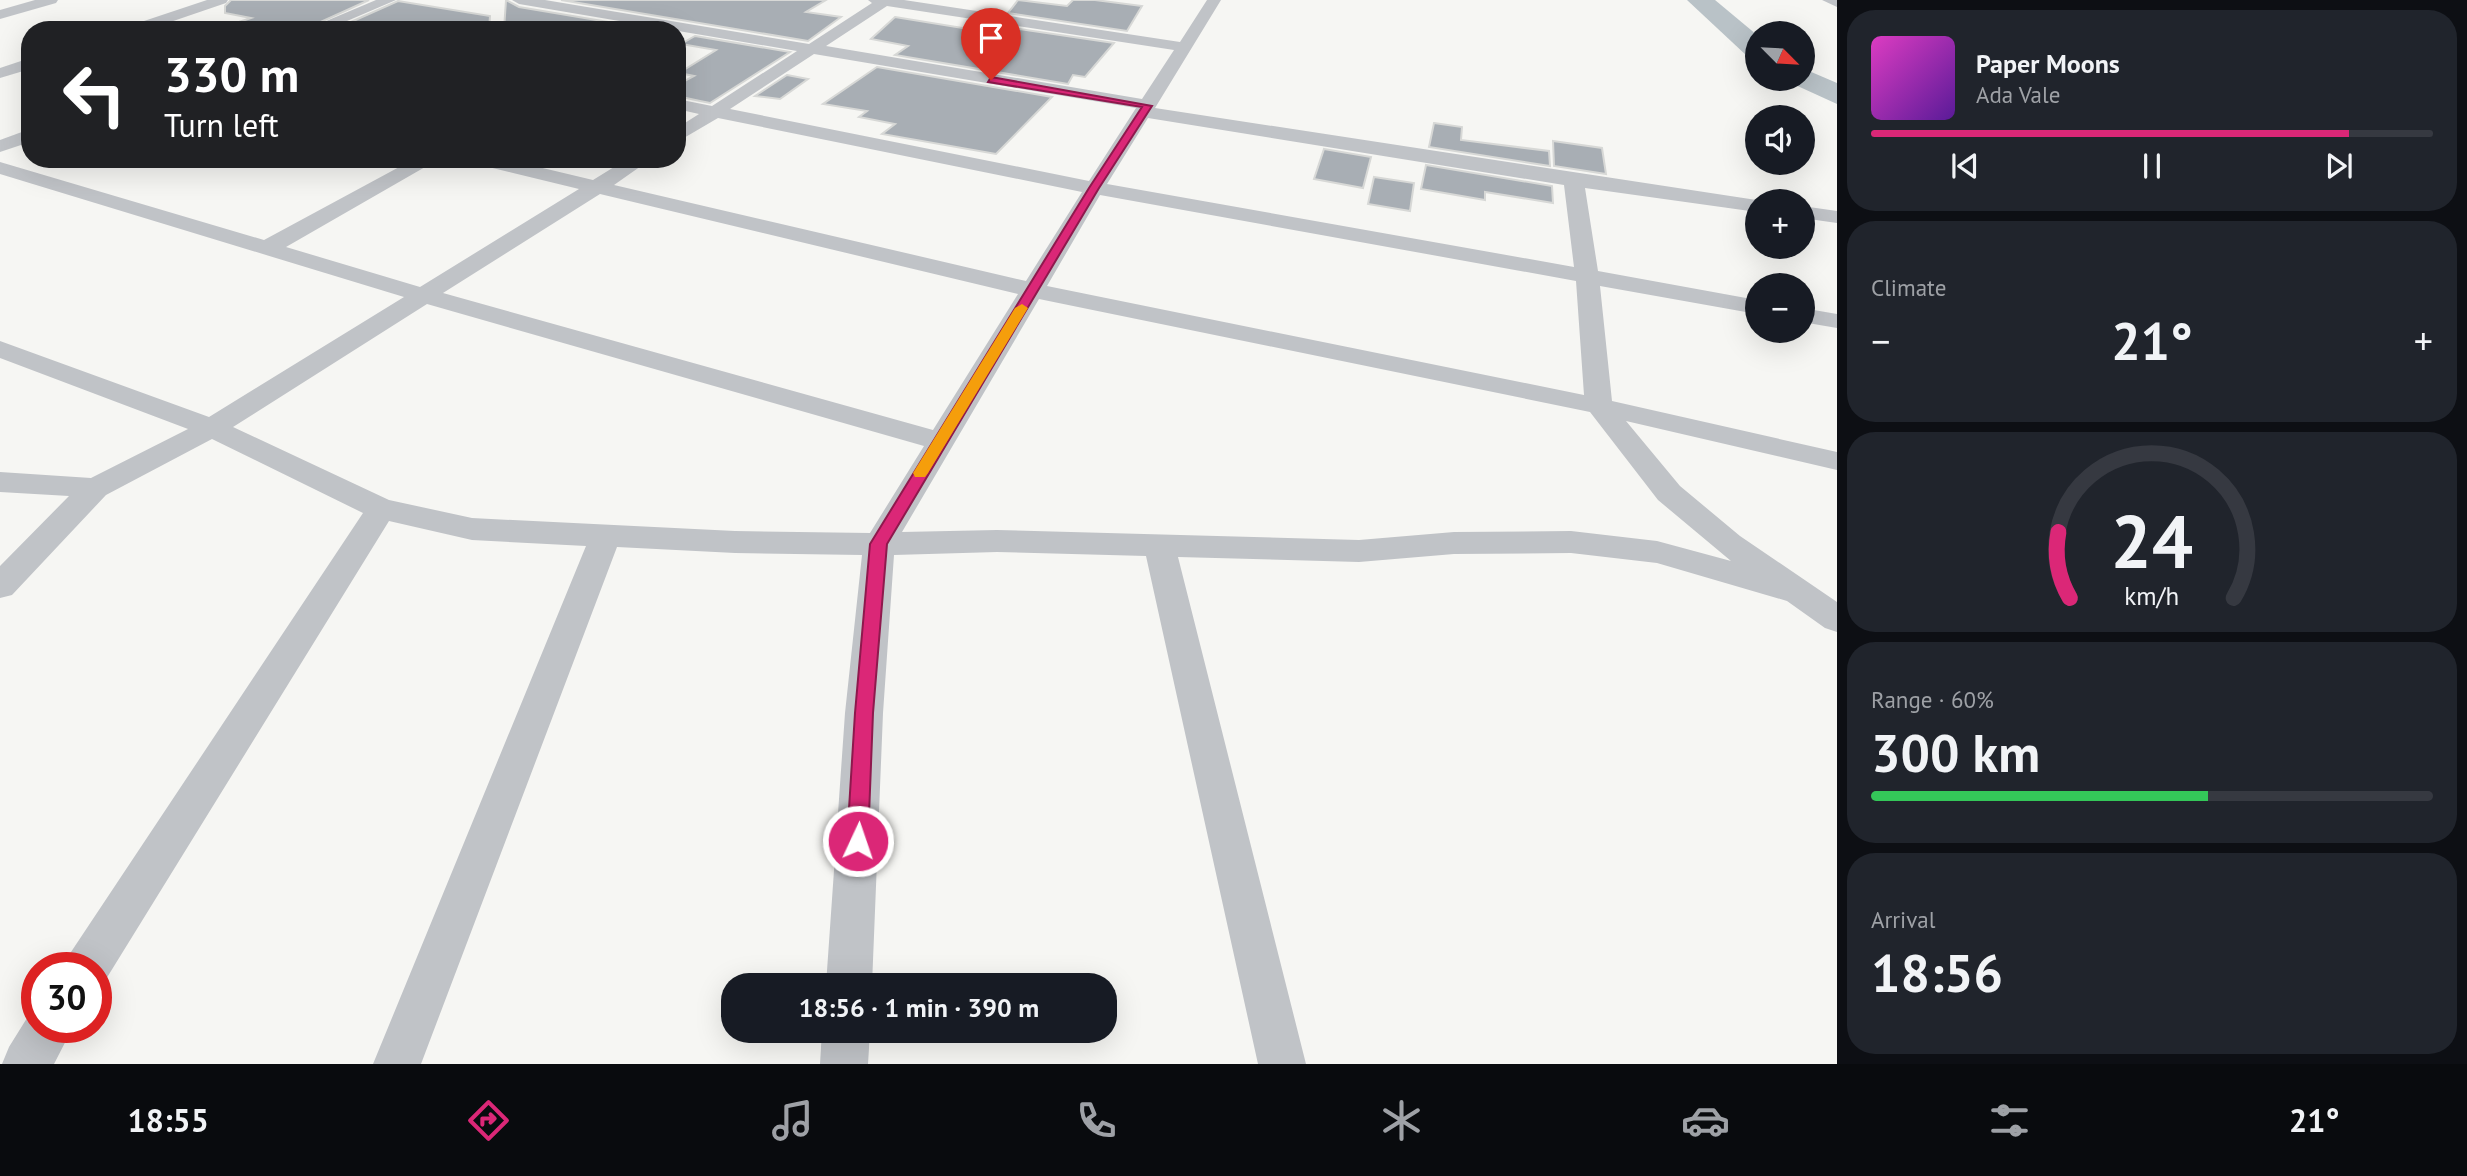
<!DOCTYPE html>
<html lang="en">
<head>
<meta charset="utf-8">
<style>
  :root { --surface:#171b24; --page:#20242c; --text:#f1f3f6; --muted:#9ea1a6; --line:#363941; --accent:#db2777 }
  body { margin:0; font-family:"PT Sans",sans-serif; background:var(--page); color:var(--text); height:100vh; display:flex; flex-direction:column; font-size:26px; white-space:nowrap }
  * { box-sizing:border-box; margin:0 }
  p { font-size:23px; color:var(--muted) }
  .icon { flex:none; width:38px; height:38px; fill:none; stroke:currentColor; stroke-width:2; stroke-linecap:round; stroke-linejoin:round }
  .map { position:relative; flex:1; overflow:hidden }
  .panel { display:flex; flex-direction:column; gap:10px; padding:10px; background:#0d0f14; width:630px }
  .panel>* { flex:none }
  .top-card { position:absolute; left:21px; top:21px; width:665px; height:147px; border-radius:28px; box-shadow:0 7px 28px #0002; background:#202124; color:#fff; overflow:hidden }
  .needle { width:46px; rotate:114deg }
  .fabs { position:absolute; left:1745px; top:21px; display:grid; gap:14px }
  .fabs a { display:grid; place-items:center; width:70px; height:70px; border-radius:50%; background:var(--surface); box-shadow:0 7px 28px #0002; font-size:35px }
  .speed { position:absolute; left:21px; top:952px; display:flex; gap:14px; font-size:35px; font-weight:700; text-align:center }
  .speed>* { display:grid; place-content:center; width:91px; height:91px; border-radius:50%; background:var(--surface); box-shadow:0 7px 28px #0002; line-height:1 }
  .speed .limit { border:10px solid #d22; background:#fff; color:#111 }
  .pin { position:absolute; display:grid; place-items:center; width:60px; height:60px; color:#fff; margin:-72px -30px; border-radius:50% 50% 50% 0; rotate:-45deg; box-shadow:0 0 7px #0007 }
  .pin .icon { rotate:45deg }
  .me { position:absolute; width:77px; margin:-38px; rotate:3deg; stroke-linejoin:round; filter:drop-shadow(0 0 5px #0008) }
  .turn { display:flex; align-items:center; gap:24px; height:147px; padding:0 28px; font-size:32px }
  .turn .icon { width:91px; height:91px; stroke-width:2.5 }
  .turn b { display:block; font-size:49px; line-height:60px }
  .big { font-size:52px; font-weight:700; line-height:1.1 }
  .panel .widget { flex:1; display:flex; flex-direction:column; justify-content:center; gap:10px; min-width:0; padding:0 24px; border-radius:28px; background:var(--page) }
  .panel .dial { align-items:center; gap:0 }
  .dial svg { height:182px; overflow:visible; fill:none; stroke:var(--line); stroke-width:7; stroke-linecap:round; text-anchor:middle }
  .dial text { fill:var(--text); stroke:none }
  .song { display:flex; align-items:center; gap:21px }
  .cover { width:84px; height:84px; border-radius:10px; background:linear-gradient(135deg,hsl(310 70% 55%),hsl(270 70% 35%)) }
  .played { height:7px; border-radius:4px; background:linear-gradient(90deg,var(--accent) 85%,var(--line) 85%) }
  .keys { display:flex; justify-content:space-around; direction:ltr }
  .heat { display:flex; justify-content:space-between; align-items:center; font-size:38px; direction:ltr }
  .charge { height:10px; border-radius:5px; background:linear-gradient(90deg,#34c759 60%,var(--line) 0) }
  .trip { position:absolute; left:721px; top:973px; width:396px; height:70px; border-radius:28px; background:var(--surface); box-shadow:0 7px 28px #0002; font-weight:700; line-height:70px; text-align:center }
  .menu { display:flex; height:112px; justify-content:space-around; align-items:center; background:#090b0e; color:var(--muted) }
  .menu .icon { width:49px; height:49px }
  .menu .active { color:var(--accent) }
  .menu b { font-size:32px; color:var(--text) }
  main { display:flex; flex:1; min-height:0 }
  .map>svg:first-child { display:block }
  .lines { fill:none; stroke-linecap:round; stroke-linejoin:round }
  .river { fill:#b9c2c7; fill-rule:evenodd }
  .building { fill:#a8aeb4; stroke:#d7d8d6; stroke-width:2 }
  .street { fill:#c0c3c7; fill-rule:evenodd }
  .route { fill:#db2777; stroke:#8e194d; stroke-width:2 }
  .slow { fill:#f59e0b }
</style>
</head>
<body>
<main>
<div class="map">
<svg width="1837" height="1064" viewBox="0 0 1837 1064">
  <rect width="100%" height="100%" fill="#f6f6f3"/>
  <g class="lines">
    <g class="river">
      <path d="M1687,0H1715L1757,35V59L1747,56Z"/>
      <path d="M1802,68L1837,83V104L1791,83L1788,79H1802Z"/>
    </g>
  </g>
  <g class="building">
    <path d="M231,0H369L303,30H228L227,26L251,18L225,13V6Z"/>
    <path d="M506,0L519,7L656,30H504Z"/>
    <path d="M561,0H826L806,12L841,17L808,41Z"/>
    <path d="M1018,0L1067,6L1073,0H1095L1142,6L1127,31L1008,13Z"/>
    <path d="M398,1L490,16L489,30H333Z"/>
    <path d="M895,17L993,33L999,26L1114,43L1085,77L1073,75L1068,84L895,55L908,46L871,39Z"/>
    <path d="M695,36L790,52L710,103L700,101L677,96V85L694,76L679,73L716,50L681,44Z"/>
    <path d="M877,67L1052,97L996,154L882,134L895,124L859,117L867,111L823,104Z"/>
    <path d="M787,75L808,79L780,99L755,96Z"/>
    <path d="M1434,123L1462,127L1461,140L1549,151L1550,166L1429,147Z"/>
    <path d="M1553,141L1602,148L1606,174L1554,166Z"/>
    <path d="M1324,149L1371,157L1363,188L1314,179Z"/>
    <path d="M1426,165L1552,186L1553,203L1485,192V200L1421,189Z"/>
    <path d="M1374,177L1414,183L1410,211L1368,204Z"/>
  </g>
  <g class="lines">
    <g class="street">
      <path d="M35,0H58L56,3L0,19V10Z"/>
      <path d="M207,0H228L226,3L147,30H124L126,27Z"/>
      <path d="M376,0H396L326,30H305Z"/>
      <path d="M512,0H545L809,44L872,3L868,0H904L1180,42L1207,0H1221L1155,108L1763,201H1757V212L1585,188L1598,271L1757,300V314L1600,286L1612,401L1837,452V470L1626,421L1680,486L1740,536L1837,602V632L1825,628L1787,601L1657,563L1571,553L1454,554L1359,562L1178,557L1306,1064H1258L1146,556L997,552L894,555L883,713L872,985H826L845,713L862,555L735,553L617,547L421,1064H373L586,546L472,540L389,521L103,984L96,987V968H64L71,952L363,513L212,439L106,495L12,595L0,598V566L69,496L0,492V472L91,478L188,429L0,358V341L209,417L404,297L0,174V162L264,240L414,159H439L286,247L420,287L579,189L472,163L469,159H505L593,180L627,159H651L614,185L1026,281L1082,192L718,118L677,142V128L699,114L677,109V99L712,106L797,51L519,4ZM887,6L1174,50L1142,99L826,46ZM814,54L1136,108L1089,181L730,109ZM1148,118L1564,185L1574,267L1107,184ZM600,194L1018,294L933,430L443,293ZM1100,195L1576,281L1584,395L1047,286ZM1039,299L1590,412L1658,500L1731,561L1657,541L1571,531L1454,532L1359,540L997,530L902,532ZM427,304L924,446L870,533L735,531L472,518L389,500L233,427Z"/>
      <path d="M1822,0H1837V7Z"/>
      <path d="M30,58V69L0,78V68Z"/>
      <path d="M30,129V142L0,152V140Z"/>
      <path d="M1802,206L1837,211V223L1802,218Z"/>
      <path d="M1802,308L1837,314V328L1802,322Z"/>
      <path d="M37,1008V1027H73L54,1064H2L9,1047L32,1010Z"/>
      <path d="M822,1031H870L868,1064H820Z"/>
    </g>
  </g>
  <path class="route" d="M991,77L1152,106L1099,188L887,544L873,713L868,841L865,848L858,850L850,848L847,841L855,713L870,544L1089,188L1142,107L988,82Z"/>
  <path class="slow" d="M1022,304L1028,308L928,473L925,477H915L913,473L1015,308Z"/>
</svg>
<div class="fabs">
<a><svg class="needle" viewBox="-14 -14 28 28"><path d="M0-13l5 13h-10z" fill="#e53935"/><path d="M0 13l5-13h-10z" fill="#9ea1a6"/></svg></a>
<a><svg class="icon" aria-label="sound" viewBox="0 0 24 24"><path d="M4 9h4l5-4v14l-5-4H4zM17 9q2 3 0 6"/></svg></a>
<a>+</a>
<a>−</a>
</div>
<div class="speed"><div class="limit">30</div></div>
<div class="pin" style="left:991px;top:80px;background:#d93025"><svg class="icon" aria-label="arrive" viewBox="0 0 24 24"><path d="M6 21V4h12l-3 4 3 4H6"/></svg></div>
<svg class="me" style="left:858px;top:841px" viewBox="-20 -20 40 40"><circle r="17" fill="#db2777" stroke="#fff" stroke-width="3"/><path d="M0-11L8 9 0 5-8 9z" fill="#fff"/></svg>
<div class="trip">18:56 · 1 min · 390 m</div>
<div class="top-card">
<div class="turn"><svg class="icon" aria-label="left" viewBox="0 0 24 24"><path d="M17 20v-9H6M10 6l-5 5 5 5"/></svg><div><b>330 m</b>Turn left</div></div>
</div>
</div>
<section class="panel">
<div class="widget">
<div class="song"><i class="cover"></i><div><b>Paper Moons</b><p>Ada Vale</p></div></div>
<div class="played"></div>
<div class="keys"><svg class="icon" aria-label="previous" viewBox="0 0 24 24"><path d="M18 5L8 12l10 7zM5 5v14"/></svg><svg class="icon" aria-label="pause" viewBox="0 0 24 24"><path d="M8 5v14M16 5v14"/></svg><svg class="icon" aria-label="next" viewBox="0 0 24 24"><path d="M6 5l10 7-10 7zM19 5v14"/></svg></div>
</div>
<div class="widget"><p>Climate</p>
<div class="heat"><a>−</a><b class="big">21°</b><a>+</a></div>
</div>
<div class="widget dial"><svg viewBox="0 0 100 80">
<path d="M14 69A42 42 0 1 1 86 69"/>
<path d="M14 69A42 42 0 0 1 9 40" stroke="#db2777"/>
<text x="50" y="56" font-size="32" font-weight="700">24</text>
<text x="50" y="72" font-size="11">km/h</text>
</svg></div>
<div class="widget"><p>Range · 60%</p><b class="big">300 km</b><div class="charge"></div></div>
<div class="widget"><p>Arrival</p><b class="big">18:56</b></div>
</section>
</main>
<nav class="menu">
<b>18:55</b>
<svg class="icon active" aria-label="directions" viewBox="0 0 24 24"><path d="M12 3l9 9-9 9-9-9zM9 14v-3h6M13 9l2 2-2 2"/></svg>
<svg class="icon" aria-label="music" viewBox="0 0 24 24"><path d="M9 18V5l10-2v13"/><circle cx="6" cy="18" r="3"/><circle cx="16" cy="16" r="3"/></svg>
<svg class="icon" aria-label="phone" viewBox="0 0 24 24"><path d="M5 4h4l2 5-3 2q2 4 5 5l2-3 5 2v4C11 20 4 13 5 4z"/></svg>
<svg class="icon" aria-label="climate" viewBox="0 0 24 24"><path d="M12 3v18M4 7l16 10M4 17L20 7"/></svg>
<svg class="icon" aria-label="car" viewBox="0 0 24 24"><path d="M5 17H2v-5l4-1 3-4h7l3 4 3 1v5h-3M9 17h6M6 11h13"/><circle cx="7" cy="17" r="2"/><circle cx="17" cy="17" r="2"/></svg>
<svg class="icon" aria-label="filters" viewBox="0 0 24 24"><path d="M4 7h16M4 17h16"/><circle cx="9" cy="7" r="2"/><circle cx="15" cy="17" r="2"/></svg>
<b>21°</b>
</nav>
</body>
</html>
